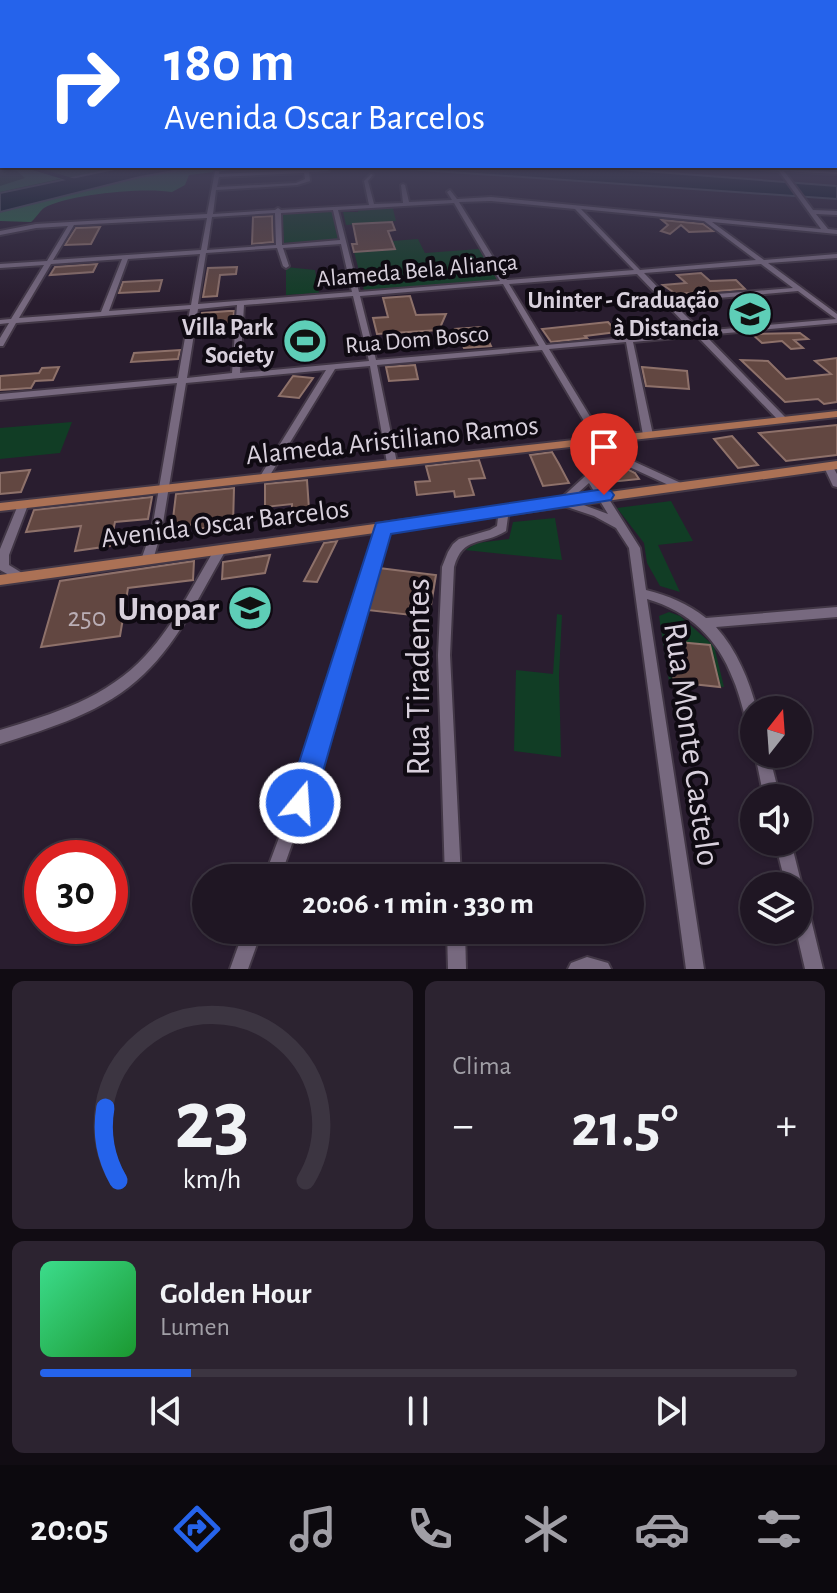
<!DOCTYPE html>
<html lang="pt">
<head>
<meta charset="utf-8">
<style>
  :root { --surface:#1f1623; --page:#2c2330; --text:#f1f3f6; --muted:#a19fa6; --line:#3c3541; --accent:#2563eb }
  body { margin:0; font-family:"Alegreya Sans",sans-serif; background:var(--page); color:var(--text); height:100vh; display:flex; flex-direction:column; font-size:30px; white-space:nowrap }
  * { box-sizing:border-box; margin:0 }
  p { font-size:26px; color:var(--muted) }
  .icon { flex:none; width:44px; height:44px; fill:none; stroke:currentColor; stroke-width:2; stroke-linecap:round; stroke-linejoin:round }
  .map { position:relative; height:969px; overflow:hidden }
  .sheet { display:flex; flex-direction:column; gap:12px; padding:12px; background:#110c13; flex:1 }
  .sheet>* { flex:none }
  .guide { position:absolute; left:0px; top:0px; width:838px; height:168px; box-shadow:0 2px 6px #0004,0 0 0 2px var(--line); background:#2563eb; color:#fff; overflow:hidden }
  .needle { width:52px; rotate:17deg }
  .buttons { position:absolute; left:740px; top:696px; display:grid; gap:16px }
  .buttons a { display:grid; place-items:center; width:72px; height:72px; border-radius:50%; background:var(--surface); box-shadow:0 2px 6px #0004,0 0 0 2px var(--line); font-size:40px }
  .speed { position:absolute; left:24px; top:840px; display:flex; gap:16px; font-size:40px; font-weight:700; text-align:center }
  .speed>* { display:grid; place-content:center; width:104px; height:104px; border-radius:50%; background:var(--surface); box-shadow:0 2px 6px #0004,0 0 0 2px var(--line); line-height:1 }
  .speed .limit { border:12px solid #d22; background:#fff; color:#111 }
  .pin { position:absolute; display:grid; place-items:center; width:68px; height:68px; color:#fff; margin:-82px -34px; border-radius:50% 50% 50% 0; rotate:-45deg; box-shadow:0 0 8px #0007 }
  .pin .icon { rotate:45deg }
  .me { position:absolute; width:88px; margin:-44px; rotate:18deg; stroke-linejoin:round; filter:drop-shadow(0 0 6px #0008) }
  .turn { display:flex; align-items:center; gap:28px; height:168px; padding:0 32px; font-size:36px }
  .turn .icon { width:104px; height:104px; stroke-width:2.5 }
  .turn b { display:block; font-size:56px; line-height:68px }
  .big { font-size:60px; font-weight:700; line-height:1.1 }
  .sheet .widget { flex:1; display:flex; flex-direction:column; justify-content:center; gap:12px; min-width:0; padding:0 28px; border-radius:12px; background:var(--page) }
  .sheet .dial { align-items:center; gap:0 }
  .dial svg { height:208px; overflow:visible; fill:none; stroke:var(--line); stroke-width:7; stroke-linecap:round; text-anchor:middle }
  .dial text { fill:var(--text); stroke:none }
  .song { display:flex; align-items:center; gap:24px }
  .cover { width:96px; height:96px; border-radius:12px; background:linear-gradient(135deg,hsl(150 70% 55%),hsl(130 70% 35%)) }
  .played { height:8px; border-radius:4px; background:linear-gradient(90deg,var(--accent) 20%,var(--line) 20%) }
  .keys { display:flex; justify-content:space-around; direction:ltr }
  .heat { display:flex; justify-content:space-between; align-items:center; font-size:44px; direction:ltr }
  .sheet .tiles { flex:1; display:grid; gap:12px; grid-template-columns:1fr 1fr }
  .widget:last-child { grid-column:span 2 }
  .trip { position:absolute; left:192px; top:864px; width:452px; height:80px; border-radius:40px; background:var(--surface); box-shadow:0 2px 6px #0004,0 0 0 2px var(--line); font-weight:700; line-height:80px; text-align:center }
  .menu { display:flex; height:128px; justify-content:space-around; align-items:center; background:#0c090e; color:var(--muted) }
  .menu .icon { width:56px; height:56px }
  .menu .selected { color:var(--accent) }
  .menu b { font-size:36px; color:var(--text) }
  .map>svg:first-child { display:block }
  .green { fill:#113d25 }
  .forest { fill:#286b46 }
  .water { fill:#01121e; stroke:#424b57; stroke-width:2 }
  .lines { fill:none; stroke-linecap:round; stroke-linejoin:round }
  .river { fill:#01121e; fill-rule:evenodd }
  .building { fill:#624741; stroke:#8e716a; stroke-width:2 }
  .minor-casing { stroke:#423746; stroke-width:4 }
  .major-casing { stroke:#423746; stroke-width:4 }
  .minor { fill:#77697f; fill-rule:evenodd }
  .major { fill:#ab7155; fill-rule:evenodd }
  .route { fill:#2563eb; stroke:#184099; stroke-width:2 }
  .labels { text-anchor:middle; stroke-width:8; stroke-linejoin:round; paint-order:stroke }
  .far-street-label { font-size:24px; fill:#d8d0dc; stroke:#0f0a12 }
  .far-poi-label { font-size:24px; font-weight:bold; fill:#d8d0dc; stroke:#0f0a12; text-anchor:end }
  .street-label { font-size:28px; fill:#d8d0dc; stroke:#0f0a12 }
  .near-number-label { font-size:28px; fill:#baaeb5 }
  .near-poi-label { font-size:34px; font-weight:bold; fill:#d8d0dc; stroke:#0f0a12; text-anchor:end }
  .near-street-label { font-size:34px; fill:#d8d0dc; stroke:#0f0a12 }
</style>
</head>
<body>
<div class="map">
<svg width="837" height="969" viewBox="0 0 837 969">
  <rect width="100%" height="100%" fill="#291d2f"/>
  <g class="green">
    <path d="M0,168H119L0,193Z"/>
    <path d="M392,205L396,221L346,225L343,212H358V207Z"/>
    <path d="M332,208L338,240L284,243L282,211Z"/>
    <path d="M418,239L425,253L479,249L498,280L364,290L352,244Z"/>
    <path d="M286,267L315,270L319,293L286,295Z"/>
    <path d="M72,422L60,453L0,459V428Z"/>
    <path d="M671,501L693,541L658,545L680,592L660,586L647,563L644,543L617,508Z"/>
    <path d="M555,518L562,560L465,550L477,543L509,539L513,522Z"/>
    <path d="M669,612L680,616L714,646L724,687L669,681L659,616Z"/>
    <path d="M557,614L562,615L559,675L561,757L514,751L516,670L553,674Z"/>
  </g>
  <g class="forest">
    <path d="M0,168H29L64,178L0,192V186L25,178L17,171Z"/>
    <path d="M191,168H245L189,175L185,185L172,192C145,187 67,194 44,208C40,211 35,219 31,222L0,221V212L140,177Z"/>
  </g>
  <g class="water">
    <path d="M119,168H191L140,177L0,212V193Z"/>
    <path d="M392,168H605L837,186V199Z"/>
  </g>
  <g class="lines">
    <path class="river" d="M26,168H38L86,182L82,185Z"/>
  </g>
  <g class="building">
    <path d="M272,216L273,242L252,244L253,217Z"/>
    <path d="M662,220L703,224L713,231L689,232L681,225L670,234L661,231L668,225Z"/>
    <path d="M392,222L395,230L388,231L395,249L354,252L352,244H357L353,224Z"/>
    <path d="M100,227L91,244L65,245L76,228Z"/>
    <path d="M97,264L93,272L50,275L55,267Z"/>
    <path d="M237,267L236,274L220,275L217,296L203,297L208,268Z"/>
    <path d="M701,273L710,281L736,280L745,289L676,294L663,285L686,283L677,275Z"/>
    <path d="M162,280L159,291L119,293L123,282Z"/>
    <path d="M410,296L416,315L446,314L439,330L377,334L373,318L388,317L383,298Z"/>
    <path d="M229,311H234L233,323L219,324L218,336L198,338L202,313Z"/>
    <path d="M608,322L617,332L585,336L587,338L551,342L542,329Z"/>
    <path d="M482,327L491,346L464,348L455,329Z"/>
    <path d="M800,333L808,339L794,340L803,348L791,349L782,341L762,343L752,334Z"/>
    <path d="M180,350L178,359L131,362L134,353Z"/>
    <path d="M837,358V402L824,404L818,399L785,402L741,360L768,361L786,379L831,374L815,361Z"/>
    <path d="M415,365L418,379L389,381L386,367Z"/>
    <path d="M59,367L53,380L35,381L31,388L0,390V376L39,373L42,368Z"/>
    <path d="M642,367L687,371L689,389L646,386Z"/>
    <path d="M293,376L313,378L299,398L279,396Z"/>
    <path d="M837,425V455L786,461L759,433Z"/>
    <path d="M732,436L758,465L738,468L714,439Z"/>
    <path d="M552,452L559,464L569,483L543,486L530,455Z"/>
    <path d="M479,460L485,478L469,479L474,495L455,497L454,491L417,495L415,482L430,481L426,466Z"/>
    <path d="M623,467L635,473L639,479L610,482L605,469Z"/>
    <path d="M30,470L21,492L0,494V473Z"/>
    <path d="M307,480L309,509L292,511V504L265,507V484Z"/>
    <path d="M234,488L233,525L196,529V524L172,527L176,494Z"/>
    <path d="M152,497L148,519L115,522L110,546L75,551L81,526L26,532L34,510Z"/>
    <path d="M337,541L317,582L304,581L324,543Z"/>
    <path d="M270,555L265,573L222,579L223,562Z"/>
    <path d="M194,561L193,580L128,588L120,636L41,647L60,581Z"/>
    <path d="M379,568L436,575L429,617L367,610Z"/>
    <path d="M667,641L710,645L720,687L674,682Z"/>
  </g>
  <g class="lines">
    <g class="minor-casing">
      <g id="minor">
        <path d="M749,168H781L837,172V174L784,171L813,210L837,211V215L816,214L828,229L837,230V234L712,222L764,260L837,254V258L768,263L837,314V323L705,335L786,418L787,420L786,422H780L697,336L633,342L653,435L648,438L643,435L626,342L549,349L611,451L683,484L684,486L679,489L675,488L610,458L595,477L640,548L646,590C669,596 687,603 706,618L837,607V617L716,627C737,650 749,680 757,710H754V730L749,728C743,712 740,695 733,679C718,639 689,611 647,599L704,969H686L629,548L616,528L594,516L561,505L558,501L594,468L603,453L542,350L377,365L397,463L392,466L387,463L370,366L335,369L267,480L264,481L259,478L326,370L186,383L162,529L153,560L151,563H143L141,560L152,529L177,383L0,400V394L178,378L190,309L16,323L3,346H0V338L9,323L0,324V320L11,319L44,265L0,268V264L47,261L68,226L36,228L0,235V231L36,224L207,214L215,171H219V174L327,169L329,171L309,172L310,181L297,185L216,190L213,214L275,210L278,208L281,210L369,205L364,181L371,174L373,175L368,181L374,204L403,203L401,185L403,184L405,185L409,202L452,200L447,192L450,190L457,199L491,197L821,229L779,171ZM304,173L305,179L296,183L217,187L219,177ZM491,201L575,209L634,270L507,280L459,202ZM454,203L500,281L359,292L338,210ZM581,209L704,221L756,260L640,270ZM333,210L340,240L282,245L281,213ZM275,213L276,245L207,250L212,217ZM207,218L201,250L53,260L74,225ZM341,244L352,292L198,304L206,253L277,248L283,266L286,268L289,266L283,248ZM200,254L191,305L109,311L128,259ZM122,259L101,312L19,318L51,264ZM761,264L793,288L668,298L644,273ZM637,274L693,332L546,345L509,284ZM503,284L539,346L376,360L360,296ZM798,291L836,319L701,331L672,302ZM353,296L369,361L240,373L244,305ZM237,305L232,373L187,378L198,309ZM589,483L608,514L570,500Z"/>
        <path d="M829,464L832,465L837,474V487L833,486L824,467Z"/>
        <path d="M23,501L28,505L9,555V565L22,573L24,576L22,579L18,580L0,570V549L18,505Z"/>
        <path d="M504,505L509,509L506,531C482,546 463,535 454,567L450,655L461,878H445L438,655L442,567L448,552L453,544L459,539L490,530L497,526L499,509Z"/>
        <path d="M383,524L387,525L388,528L317,773L280,878H264L303,773L378,528L379,525Z"/>
        <path d="M220,546L224,547L226,550C201,592 180,640 144,674C105,712 50,728 0,744V730C53,714 107,698 146,655C175,624 194,583 216,547Z"/>
        <path d="M755,754H769L780,798H764Z"/>
        <path d="M775,842H791L802,886L800,892L798,893V886H786Z"/>
        <path d="M798,894L804,897L807,903L823,969H805L796,930H798Z"/>
        <path d="M244,930H262L248,969H230Z"/>
        <path d="M447,930H465L466,969H448Z"/>
        <path d="M587,957L608,963L611,969H568L571,963Z"/>
      </g>
    </g>
    <g class="major-casing">
      <g id="major">
        <path d="M837,411V417L0,511V503Z"/>
        <path d="M837,461V469L0,585V575Z"/>
      </g>
    </g>
    <use href="#minor" class="minor"/>
    <use href="#major" class="major"/>
  </g>
  <linearGradient id="sky" x2="0" y2="1"><stop stop-color="#17101a"/><stop offset="0.55" stop-color="#434058"/><stop offset="1" stop-color="#434058" stop-opacity="0"/></linearGradient>
  <rect width="837" height="303" fill="url(#sky)"/>
  <path class="route" d="M604,489L611,491L614,495L611,500L391,534L314,803L310,812L300,817L290,812L286,803L376,523Z"/>
  <defs>
    <g id="university-disc" transform="scale(2.3)"><circle r="9.5" fill="#5eceb7" stroke="#0f0a12"/><path d="M0-5L7-2L0 1L-7-2ZM-4 1L0 2.5L4 1V4Q0 6-4 4Z" fill="#111"/></g>
    <g id="stadium-disc" transform="scale(2.3)"><circle r="9.5" fill="#5eceb7" stroke="#0f0a12"/><path d="M0-5a6.5 5 0 1 0 0 10a6.5 5 0 1 0 0-10ZM-3.5-1.8h7v3.6h-7Z" fill="#111"/></g>
  </defs>
  <g fill-rule="evenodd">
    <use href="#university-disc" x="750" y="314"/>
    <use href="#stadium-disc" x="305" y="341"/>
    <use href="#university-disc" x="250" y="608"/>
  </g>
  <g class="labels">
    <g class="far-street-label">
      <text transform="translate(417 270) rotate(-5)" y="8">Alameda Bela Aliança</text>
      <text transform="translate(417 339) rotate(-5)" y="8">Rua Dom Bosco</text>
    </g>
    <g class="far-poi-label">
      <text x="719" y="308">Uninter - Graduação<tspan x="719" dy="28">à Distancia</tspan></text>
      <text x="274" y="335">Villa Park<tspan x="274" dy="28">Society</tspan></text>
    </g>
    <g class="street-label">
      <text transform="translate(392 439) rotate(-6)" y="10">Alameda Aristiliano Ramos</text>
      <text transform="translate(225 522) rotate(-7)" y="10">Avenida Oscar Barcelos</text>
    </g>
    <g class="near-number-label">
      <text x="87" y="626">250</text>
    </g>
    <g class="near-poi-label">
      <text x="219" y="620">Unopar</text>
    </g>
    <g class="near-street-label">
      <text transform="translate(417 677) rotate(-90)" y="12">Rua Tiradentes</text>
      <text transform="translate(693 744) rotate(82)" y="12">Rua Monte Castelo</text>
    </g>
  </g>
</svg>
<div class="buttons">
<a><svg class="needle" viewBox="-14 -14 28 28"><path d="M0-13l5 13h-10z" fill="#e53935"/><path d="M0 13l5-13h-10z" fill="#a19fa6"/></svg></a>
<a><svg class="icon" aria-label="sound" viewBox="0 0 24 24"><path d="M4 9h4l5-4v14l-5-4H4zM17 9q2 3 0 6"/></svg></a>
<a><svg class="icon" aria-label="layers" viewBox="0 0 24 24"><path d="M12 4l9 5-9 5-9-5zM3 14l9 5 9-5"/></svg></a>
</div>
<div class="speed"><div class="limit">30</div></div>
<div class="pin" style="left:604px;top:495px;background:#d93025"><svg class="icon" aria-label="arrive" viewBox="0 0 24 24"><path d="M6 21V4h12l-3 4 3 4H6"/></svg></div>
<svg class="me" style="left:300px;top:803px" viewBox="-20 -20 40 40"><circle r="17" fill="#2563eb" stroke="#fff" stroke-width="3"/><path d="M0-11L8 9 0 5-8 9z" fill="#fff"/></svg>
<div class="trip">20:06 · 1 min · 330 m</div>
<div class="guide">
<div class="turn"><svg class="icon" aria-label="right" viewBox="0 0 24 24"><path d="M7 20v-9h11M14 6l5 5-5 5"/></svg><div><b>180 m</b>Avenida Oscar Barcelos</div></div>
</div>
</div>
<section class="sheet">
<div class="tiles">
<div class="widget dial"><svg viewBox="0 0 100 80">
<path d="M14 69A42 42 0 1 1 86 69"/>
<path d="M14 69A42 42 0 0 1 9 41" stroke="#2563eb"/>
<text x="50" y="56" font-size="32" font-weight="700">23</text>
<text x="50" y="72" font-size="11">km/h</text>
</svg></div>
<div class="widget"><p>Clima</p>
<div class="heat"><a>−</a><b class="big">21.5°</b><a>+</a></div>
</div>
<div class="widget">
<div class="song"><i class="cover"></i><div><b>Golden Hour</b><p>Lumen</p></div></div>
<div class="played"></div>
<div class="keys"><svg class="icon" aria-label="previous" viewBox="0 0 24 24"><path d="M18 5L8 12l10 7zM5 5v14"/></svg><svg class="icon" aria-label="pause" viewBox="0 0 24 24"><path d="M8 5v14M16 5v14"/></svg><svg class="icon" aria-label="next" viewBox="0 0 24 24"><path d="M6 5l10 7-10 7zM19 5v14"/></svg></div>
</div>
</div>
</section>
<nav class="menu">
<b>20:05</b>
<svg class="icon selected" aria-label="directions" viewBox="0 0 24 24"><path d="M12 3l9 9-9 9-9-9zM9 14v-3h6M13 9l2 2-2 2"/></svg>
<svg class="icon" aria-label="music" viewBox="0 0 24 24"><path d="M9 18V5l10-2v13"/><circle cx="6" cy="18" r="3"/><circle cx="16" cy="16" r="3"/></svg>
<svg class="icon" aria-label="phone" viewBox="0 0 24 24"><path d="M5 4h4l2 5-3 2q2 4 5 5l2-3 5 2v4C11 20 4 13 5 4z"/></svg>
<svg class="icon" aria-label="climate" viewBox="0 0 24 24"><path d="M12 3v18M4 7l16 10M4 17L20 7"/></svg>
<svg class="icon" aria-label="car" viewBox="0 0 24 24"><path d="M5 17H2v-5l4-1 3-4h7l3 4 3 1v5h-3M9 17h6M6 11h13"/><circle cx="7" cy="17" r="2"/><circle cx="17" cy="17" r="2"/></svg>
<svg class="icon" aria-label="filters" viewBox="0 0 24 24"><path d="M4 7h16M4 17h16"/><circle cx="9" cy="7" r="2"/><circle cx="15" cy="17" r="2"/></svg>
</nav>
</body>
</html>
